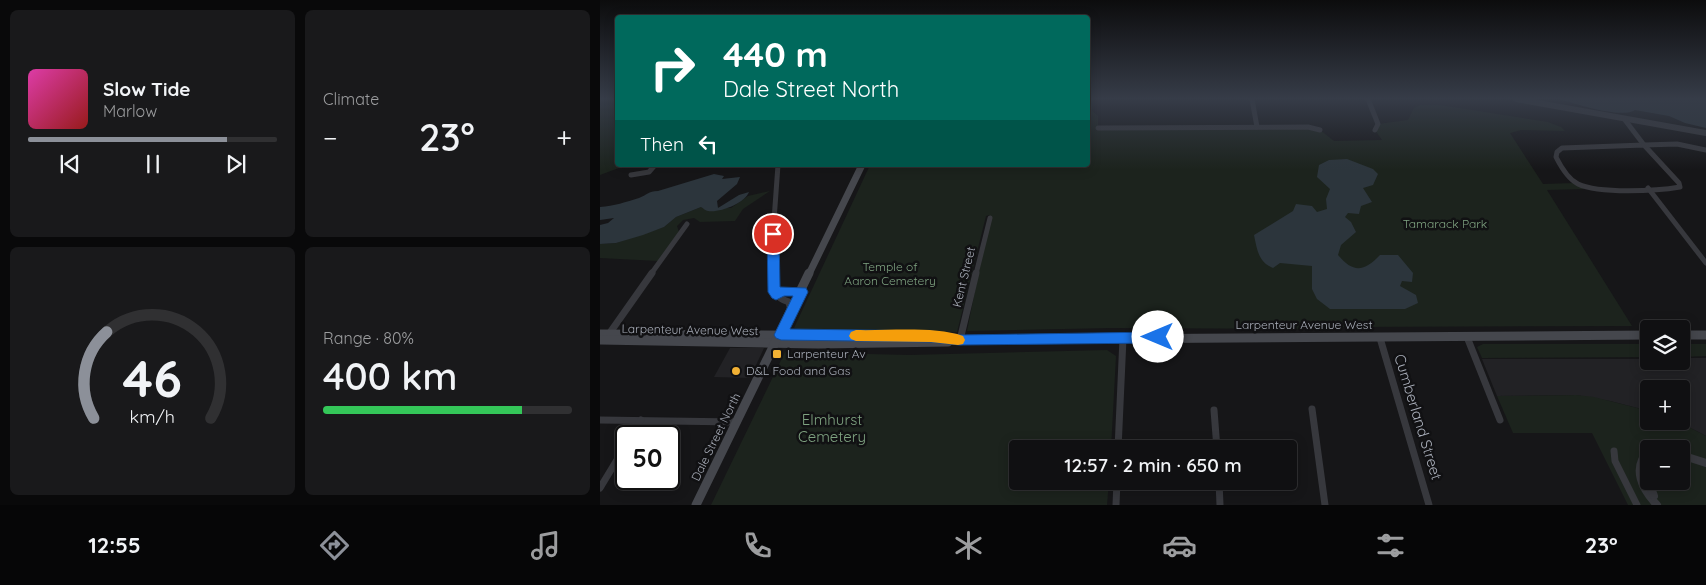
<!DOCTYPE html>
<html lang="en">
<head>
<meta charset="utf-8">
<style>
  :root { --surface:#101012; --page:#19191b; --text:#f1f3f6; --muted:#9c9d9f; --line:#303032; --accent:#8c9099 }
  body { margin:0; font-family:Quicksand,sans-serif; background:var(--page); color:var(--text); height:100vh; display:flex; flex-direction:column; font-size:19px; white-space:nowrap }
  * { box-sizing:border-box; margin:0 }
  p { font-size:16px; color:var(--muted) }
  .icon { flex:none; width:28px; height:28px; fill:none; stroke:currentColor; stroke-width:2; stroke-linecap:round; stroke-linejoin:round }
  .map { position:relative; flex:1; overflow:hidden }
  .side { display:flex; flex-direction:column; gap:10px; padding:10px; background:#09090a; width:600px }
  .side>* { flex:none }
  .banner { position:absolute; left:15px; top:15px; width:475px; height:152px; border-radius:5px; box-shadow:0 2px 12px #0003,0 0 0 1px var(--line); background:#00695c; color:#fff; overflow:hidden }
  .controls { position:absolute; left:1040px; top:320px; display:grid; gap:10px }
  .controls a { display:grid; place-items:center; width:50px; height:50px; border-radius:5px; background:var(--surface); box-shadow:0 2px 12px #0003,0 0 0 1px var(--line); font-size:25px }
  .speed { position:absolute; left:15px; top:425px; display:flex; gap:10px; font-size:25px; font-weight:700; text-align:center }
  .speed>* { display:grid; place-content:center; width:65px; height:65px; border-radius:50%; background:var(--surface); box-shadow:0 2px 12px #0003,0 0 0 1px var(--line); line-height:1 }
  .speed .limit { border:2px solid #111; border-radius:8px; background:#fff; color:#111 }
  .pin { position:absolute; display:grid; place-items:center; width:42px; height:42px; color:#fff; margin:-21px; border:2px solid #fff; border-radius:50%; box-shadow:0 1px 5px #0007 }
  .me { position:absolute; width:55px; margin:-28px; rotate:270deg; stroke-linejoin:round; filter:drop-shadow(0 0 4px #0008) }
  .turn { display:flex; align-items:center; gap:18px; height:105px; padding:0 25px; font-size:22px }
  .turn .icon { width:65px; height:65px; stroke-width:2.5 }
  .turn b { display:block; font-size:35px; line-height:42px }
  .then { display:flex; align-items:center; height:48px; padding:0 25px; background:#0003; gap:10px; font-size:19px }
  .big { font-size:38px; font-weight:600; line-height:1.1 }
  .side .tile { flex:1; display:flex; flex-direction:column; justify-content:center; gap:8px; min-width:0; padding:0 18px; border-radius:8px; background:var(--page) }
  .side .dial { align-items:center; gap:0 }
  .dial svg { height:130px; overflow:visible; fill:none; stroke:var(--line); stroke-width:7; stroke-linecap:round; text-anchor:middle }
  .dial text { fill:var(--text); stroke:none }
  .song { display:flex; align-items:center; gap:15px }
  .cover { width:60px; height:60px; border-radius:8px; background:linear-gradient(135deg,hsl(320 70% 55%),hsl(0 70% 35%)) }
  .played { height:5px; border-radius:2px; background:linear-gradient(90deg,var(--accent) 80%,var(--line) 80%) }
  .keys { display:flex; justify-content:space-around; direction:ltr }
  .heat { display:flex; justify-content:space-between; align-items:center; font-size:28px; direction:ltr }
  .charge { height:8px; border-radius:4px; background:linear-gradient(90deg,#34c759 80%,var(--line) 0) }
  .side .tiles { flex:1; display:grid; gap:10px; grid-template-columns:repeat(2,1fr) }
  .trip { position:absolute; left:409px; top:440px; width:288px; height:50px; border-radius:5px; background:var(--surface); box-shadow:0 2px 12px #0003,0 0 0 1px var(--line); font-weight:600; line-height:50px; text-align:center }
  .dock { display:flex; height:80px; justify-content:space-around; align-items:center; background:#060607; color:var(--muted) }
  .dock .icon { width:35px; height:35px }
  .dock .on { color:var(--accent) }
  .dock b { font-size:22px; color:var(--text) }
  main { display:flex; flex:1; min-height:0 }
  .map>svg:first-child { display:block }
  .built { fill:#222225 }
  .green { fill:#1c231d; fill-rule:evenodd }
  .water { fill:#2c353c }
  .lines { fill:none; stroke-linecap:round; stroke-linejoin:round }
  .minor-far1 { stroke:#37383d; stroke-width:5 }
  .minor { stroke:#37383d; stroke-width:7 }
  .tertiary-far1 { stroke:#37383d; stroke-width:6 }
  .tertiary { stroke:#37383d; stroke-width:8 }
  .secondary-far1 { stroke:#45474d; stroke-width:7 }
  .secondary { stroke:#45474d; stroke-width:9 }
  .route { fill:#1a73e8; stroke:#114b97 }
  .slow { fill:#f59e0b }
  .poi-dot { fill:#f2b134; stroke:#111113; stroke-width:2 }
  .labels { text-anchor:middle; stroke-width:5; stroke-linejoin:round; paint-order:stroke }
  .park-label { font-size:12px; fill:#7fa381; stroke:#111113 }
  .street-label { font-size:12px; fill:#a8adb8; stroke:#111113 }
  .poi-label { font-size:12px; fill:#a8adb8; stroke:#111113; text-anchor:start }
  .near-street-label { font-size:15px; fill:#a8adb8; stroke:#111113 }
  .near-park-label { font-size:15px; fill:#7fa381; stroke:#111113 }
</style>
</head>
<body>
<main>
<section class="side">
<div class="tiles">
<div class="tile">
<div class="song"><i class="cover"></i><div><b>Slow Tide</b><p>Marlow</p></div></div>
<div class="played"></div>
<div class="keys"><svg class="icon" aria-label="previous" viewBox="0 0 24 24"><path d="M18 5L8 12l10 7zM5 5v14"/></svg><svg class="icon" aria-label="pause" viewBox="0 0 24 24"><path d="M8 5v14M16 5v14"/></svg><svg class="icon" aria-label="next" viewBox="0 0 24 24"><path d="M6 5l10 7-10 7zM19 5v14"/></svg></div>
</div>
<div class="tile"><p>Climate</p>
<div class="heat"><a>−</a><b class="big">23°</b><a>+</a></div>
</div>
<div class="tile dial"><svg viewBox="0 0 100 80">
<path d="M14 69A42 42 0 1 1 86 69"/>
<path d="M14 69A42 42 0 0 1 22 16" stroke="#8c9099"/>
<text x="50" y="56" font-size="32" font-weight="700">46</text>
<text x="50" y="72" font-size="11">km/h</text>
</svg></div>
<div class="tile"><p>Range · 80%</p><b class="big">400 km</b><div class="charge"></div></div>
</div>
</section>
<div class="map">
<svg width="1106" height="505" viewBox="0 0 1106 505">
  <rect width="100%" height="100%" fill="#161618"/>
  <g class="built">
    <path d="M130,348H164L150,378L114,377Z"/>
    <path d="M1081,358H1106V436L1077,421H1081V389H1049V411L1010,401L976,395L897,396L882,359H1049V361H1081Z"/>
  </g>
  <g class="green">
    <path d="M0,99H17L18,165H27L0,175Z"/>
    <path d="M488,99H493L492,111L498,116V127H708L720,130L734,141L782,140L775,130L778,124L808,120L814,108L820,105H840L948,122L961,127L965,131L921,130L910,133L943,184L974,183L985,189L947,190L1032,326L741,327L743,329L511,328L367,331L390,215L386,216L357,332L204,331L194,328L270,165H488Z"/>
    <path d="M170,191L143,209L135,221L100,222L94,218L83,220L77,226L79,232L58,261L0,258V244L16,243L64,227L76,217L101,207L131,208L148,196Z"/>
    <path d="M883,344H1049V357L882,358L877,347Z"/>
    <path d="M1081,344H1106V356L1081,357Z"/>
    <path d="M507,350L516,356L511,449H418V481H509L507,505H111L185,352L309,355Z"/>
    <path d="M976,395L994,397L1049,411V421H1077L1106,436V505H1028L992,433H913L897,396ZM1049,449H1081V481H1049Z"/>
  </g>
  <g class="water">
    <path d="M960,99H1106V128L1085,123L1069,116L1035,110C1022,119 975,104 960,99Z"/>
    <path d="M747,159L773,169L778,174L773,185L763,188L772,202L761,206L759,214L748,213L745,217L751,222L756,232L741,245L738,255C753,273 764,272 780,255H798L813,273L812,282L802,281L800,286L816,295L818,303L805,309H730L717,299L712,289V266L680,263L673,268C658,262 657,249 654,235L693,211L696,204L712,206L717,212L727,209L726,199L730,189L717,177L719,165L729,160Z"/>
    <path d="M114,174L124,176L122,179L140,177L137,184L117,201L118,208L139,195L149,192C145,203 120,213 108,211C106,211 103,208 101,207L76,217L64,227L43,235L16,243L0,244V225L8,223L14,218L0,220V207C14,206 26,202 39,198C47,195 48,191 58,191Z"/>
  </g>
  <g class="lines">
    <g class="minor-far1">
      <path d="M652,99L657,127"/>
      <path d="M768,99L778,124L775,130"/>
      <path d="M1025,120L1044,145"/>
      <path d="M498,128L708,127L720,130"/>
      <path d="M1044,145L1079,183L1080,187C1057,191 999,194 978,184C968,179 961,167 956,157L957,152L962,148Z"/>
      <path d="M1044,145L1077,144L1106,150"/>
      <path d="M31,175L49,172L55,165"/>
      <path d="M1048,188L1106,263"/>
      <path d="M51,274L87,224"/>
      <path d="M174,274L173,234L178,165"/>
      <path d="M376,274L390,218"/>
    </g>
    <g class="minor">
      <path d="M174,273C174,288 173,297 189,302L191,311"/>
      <path d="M176,295L182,291L201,292"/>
      <path d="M9,334L52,273"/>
      <path d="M867,337L900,420"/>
      <path d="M780,338L829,505"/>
      <path d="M360,340L376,273"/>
      <path d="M712,409L725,505"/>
      <path d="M614,410L617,449"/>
      <path d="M0,420L137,422"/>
      <path d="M31,436L41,420"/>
      <path d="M518,449L523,338"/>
      <path d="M1014,451L1015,461L1037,505"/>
      <path d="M619,481L620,505"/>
      <path d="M0,488L26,445"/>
      <path d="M516,505L517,481"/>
    </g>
    <path class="tertiary-far1" d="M916,99L1106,133"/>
    <g class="tertiary">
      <path d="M1052,449L1061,447L1076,449"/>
      <path d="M1049,450C1031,468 1042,489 1057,505"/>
      <path d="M1081,455L1106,463"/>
      <path d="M1049,465L1047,477L1054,496"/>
    </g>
    <path class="secondary-far1" d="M209,274L262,165"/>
    <g class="secondary">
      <path d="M0,334L331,336L360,340L1049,335"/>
      <path d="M1081,335H1106"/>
      <path d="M0,340L218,344L348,342"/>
      <path d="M96,505L209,273"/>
    </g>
  </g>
  <linearGradient id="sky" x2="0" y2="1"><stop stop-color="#0c0c0d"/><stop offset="0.58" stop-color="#363c48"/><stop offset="1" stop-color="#363c48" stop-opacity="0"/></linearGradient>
  <rect width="1106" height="170" fill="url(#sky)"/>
  <path class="route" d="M173,230L179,234L180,287L206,288L208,292L190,329L331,331L360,335L558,332L562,334L564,337L562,341L558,343L360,345L331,342L181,340L176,338L174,335L193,296H184L176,300L172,298L168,292L167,234Z"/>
  <path class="slow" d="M256,330C286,331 335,326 363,336L365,340L363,344L358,345L331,342L256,341L251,339L249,336L251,332Z"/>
  <g class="poi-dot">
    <rect x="172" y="349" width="10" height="10" rx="2.5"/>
    <circle cx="136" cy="371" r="5"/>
  </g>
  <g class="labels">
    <g class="park-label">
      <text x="845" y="228">Tamarack Park</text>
      <text x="290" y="271">Temple of<tspan x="290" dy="14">Aaron Cemetery</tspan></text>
    </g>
    <g class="street-label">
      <text transform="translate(364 277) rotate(-76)" y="4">Kent Street</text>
      <text x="704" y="329">Larpenteur Avenue West</text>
      <text transform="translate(90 330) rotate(1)" y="4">Larpenteur Avenue West</text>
      <text transform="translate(116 437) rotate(-64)" y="4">Dale Street North</text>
    </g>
    <g class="poi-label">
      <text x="187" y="358">Larpenteur Av</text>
      <text x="146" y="375">D&amp;L Food and Gas</text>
    </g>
    <g class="near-street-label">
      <text transform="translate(818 417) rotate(73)" y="5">Cumberland Street</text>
    </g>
    <g class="near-park-label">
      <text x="232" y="425">Elmhurst<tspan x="232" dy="17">Cemetery</tspan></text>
    </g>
  </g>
</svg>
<div class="controls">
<a><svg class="icon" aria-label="layers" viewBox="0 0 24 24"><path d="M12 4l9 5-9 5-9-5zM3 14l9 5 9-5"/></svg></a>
<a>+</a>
<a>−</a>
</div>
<div class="speed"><div class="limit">50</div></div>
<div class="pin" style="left:173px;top:234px;background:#d93025"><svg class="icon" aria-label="arrive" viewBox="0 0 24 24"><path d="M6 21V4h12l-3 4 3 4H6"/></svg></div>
<svg class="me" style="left:558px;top:337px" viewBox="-20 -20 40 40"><circle r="19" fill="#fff"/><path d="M0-13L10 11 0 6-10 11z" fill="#1a73e8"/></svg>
<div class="trip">12:57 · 2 min · 650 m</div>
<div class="banner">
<div class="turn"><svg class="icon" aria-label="right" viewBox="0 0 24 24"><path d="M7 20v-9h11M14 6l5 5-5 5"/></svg><div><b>440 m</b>Dale Street North</div></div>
<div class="then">Then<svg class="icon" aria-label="left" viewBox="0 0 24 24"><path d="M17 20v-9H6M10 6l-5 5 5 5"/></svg></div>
</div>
</div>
</main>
<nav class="dock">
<b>12:55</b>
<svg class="icon on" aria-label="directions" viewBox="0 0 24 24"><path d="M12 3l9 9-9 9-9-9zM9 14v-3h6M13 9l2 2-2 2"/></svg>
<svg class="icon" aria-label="music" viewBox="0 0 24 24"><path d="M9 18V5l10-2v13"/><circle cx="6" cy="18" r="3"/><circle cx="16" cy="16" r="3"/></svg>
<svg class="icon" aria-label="phone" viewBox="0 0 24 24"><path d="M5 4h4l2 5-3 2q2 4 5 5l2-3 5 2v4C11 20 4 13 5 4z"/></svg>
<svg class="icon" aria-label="climate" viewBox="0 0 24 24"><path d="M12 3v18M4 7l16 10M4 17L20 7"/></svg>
<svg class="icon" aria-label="car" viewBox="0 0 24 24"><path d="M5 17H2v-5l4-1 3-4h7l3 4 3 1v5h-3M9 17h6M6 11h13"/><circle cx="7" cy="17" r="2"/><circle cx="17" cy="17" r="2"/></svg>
<svg class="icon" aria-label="filters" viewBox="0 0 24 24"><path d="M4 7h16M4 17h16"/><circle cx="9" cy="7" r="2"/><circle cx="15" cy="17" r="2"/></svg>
<b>23°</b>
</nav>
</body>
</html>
